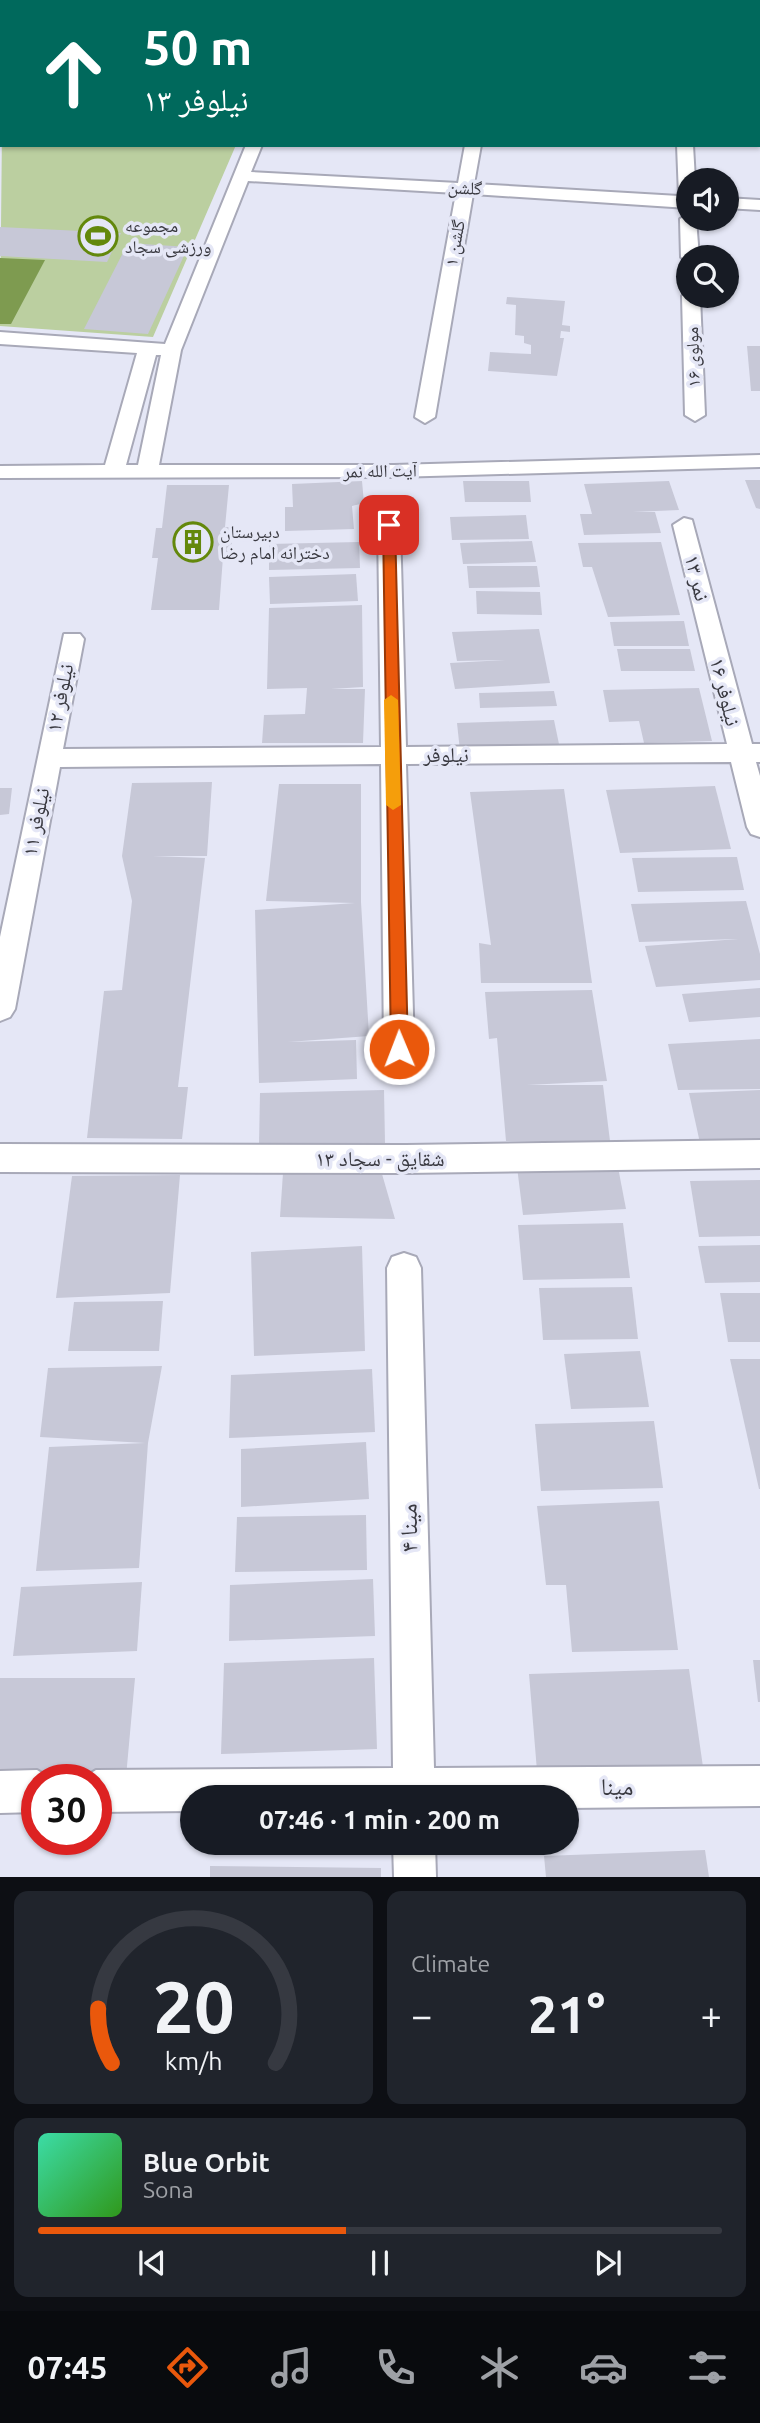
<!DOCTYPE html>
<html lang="en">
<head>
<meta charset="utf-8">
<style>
  :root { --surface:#171b24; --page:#20242c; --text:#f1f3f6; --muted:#9ea1a6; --line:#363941; --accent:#ea580c }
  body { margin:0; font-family:Ubuntu,"Noto Naskh Arabic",sans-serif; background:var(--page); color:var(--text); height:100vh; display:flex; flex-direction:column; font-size:26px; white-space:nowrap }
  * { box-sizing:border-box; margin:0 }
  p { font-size:23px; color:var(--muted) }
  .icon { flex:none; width:38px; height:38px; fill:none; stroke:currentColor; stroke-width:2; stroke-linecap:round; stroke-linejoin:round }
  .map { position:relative; height:1877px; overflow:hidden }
  .details { display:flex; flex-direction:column; gap:14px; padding:14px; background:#0d0f14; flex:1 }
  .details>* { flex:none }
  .hud { position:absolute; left:0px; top:0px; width:761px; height:147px; box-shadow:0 2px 5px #0004; background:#00695c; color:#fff; overflow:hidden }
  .tools { position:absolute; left:676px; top:168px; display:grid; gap:14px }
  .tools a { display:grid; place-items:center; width:63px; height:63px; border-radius:50%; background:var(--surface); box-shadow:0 2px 5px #0004; font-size:35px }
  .speed { position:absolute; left:21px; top:1764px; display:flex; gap:14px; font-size:35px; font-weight:700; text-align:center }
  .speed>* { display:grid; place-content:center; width:91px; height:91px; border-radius:50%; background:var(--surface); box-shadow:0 2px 5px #0004; line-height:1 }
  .speed .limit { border:10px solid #d22; background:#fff; color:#111 }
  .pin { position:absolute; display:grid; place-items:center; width:60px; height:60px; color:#fff; margin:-30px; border-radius:14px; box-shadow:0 4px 10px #0006 }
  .me { position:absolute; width:77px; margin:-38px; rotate:359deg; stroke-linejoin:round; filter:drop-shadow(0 0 5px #0008) }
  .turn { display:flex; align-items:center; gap:24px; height:147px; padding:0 28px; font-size:32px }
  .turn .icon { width:91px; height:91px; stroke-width:2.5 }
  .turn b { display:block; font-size:49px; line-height:60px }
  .big { font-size:52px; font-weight:700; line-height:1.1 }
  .details .widget { flex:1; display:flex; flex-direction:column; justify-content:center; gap:10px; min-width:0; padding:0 24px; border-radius:14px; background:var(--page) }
  .details .dial { align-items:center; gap:0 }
  .dial svg { height:182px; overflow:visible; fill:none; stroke:var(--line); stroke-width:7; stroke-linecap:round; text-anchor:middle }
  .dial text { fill:var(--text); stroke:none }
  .song { display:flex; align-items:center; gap:21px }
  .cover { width:84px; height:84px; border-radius:10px; background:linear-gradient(135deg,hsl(160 70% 55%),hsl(110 70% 35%)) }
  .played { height:7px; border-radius:4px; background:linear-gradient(90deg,var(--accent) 45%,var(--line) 45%) }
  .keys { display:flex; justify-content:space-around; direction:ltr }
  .heat { display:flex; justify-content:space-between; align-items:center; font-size:38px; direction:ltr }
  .details .tiles { flex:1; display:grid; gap:14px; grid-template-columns:1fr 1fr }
  .widget:last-child { grid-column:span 2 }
  .trip { position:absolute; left:180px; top:1785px; width:399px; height:70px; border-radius:35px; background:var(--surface); box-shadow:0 2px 5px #0004; font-weight:700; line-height:70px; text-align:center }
  .tab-bar { display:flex; height:112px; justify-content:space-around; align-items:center; background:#090b0e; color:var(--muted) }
  .tab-bar .icon { width:49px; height:49px }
  .tab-bar .current { color:var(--accent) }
  .tab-bar b { font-size:32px; color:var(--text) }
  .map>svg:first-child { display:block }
  .green { fill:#bbcfa0 }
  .water { fill:#7e9b50 }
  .building { fill:#c7c8d7 }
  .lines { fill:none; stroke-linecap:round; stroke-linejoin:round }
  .minor-casing { stroke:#a8a9b8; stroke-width:4 }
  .minor { fill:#fff; fill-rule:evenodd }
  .route { fill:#ea580c; stroke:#983908; stroke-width:2 }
  .slow { fill:#f59e0b }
  .labels { text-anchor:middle; stroke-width:7; stroke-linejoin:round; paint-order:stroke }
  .far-street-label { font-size:18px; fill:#393940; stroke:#e5e7f6 }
  .far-poi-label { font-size:18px; fill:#393940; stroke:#e5e7f6; text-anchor:start }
  .street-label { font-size:21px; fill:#393940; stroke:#e5e7f6 }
  .near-street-label { font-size:24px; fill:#393940; stroke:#e5e7f6 }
</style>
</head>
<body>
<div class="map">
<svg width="760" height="1877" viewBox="0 0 760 1877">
  <rect width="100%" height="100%" fill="#e5e7f6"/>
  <path class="green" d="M2,130V145H236L153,337L0,326Z"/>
  <path class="water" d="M0,258L45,260L11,324H0Z"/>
  <g class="building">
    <path d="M0,227L121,233L107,262L0,256Z"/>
    <path d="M128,243L188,247L148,334L84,329Z"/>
    <path d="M507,297L565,301L562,325L570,326V332L561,331L560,338H564L557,376L488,371L490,352L531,354V345L524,343V336L515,335L516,305L506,304Z"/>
    <path d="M747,346H760V391H751Z"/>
    <path d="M745,480H760V509L756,508Z"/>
    <path d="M362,481L364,503L352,506L354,529L285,531V507H293L292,484Z"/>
    <path d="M463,481H529L531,502H465Z"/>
    <path d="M669,481L679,510L633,512H655L661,533L584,535L580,514H592L584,484Z"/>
    <path d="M167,485H229L225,527H233L231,557H223L219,610H151L158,558H152L156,528H162Z"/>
    <path d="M526,515L529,539L452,540L450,517Z"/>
    <path d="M532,541L536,562L463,564L460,543Z"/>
    <path d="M359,542L360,568L269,570V544Z"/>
    <path d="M661,542L680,615L608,617L592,567H583L578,543Z"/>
    <path d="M467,566H537L540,587L469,588Z"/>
    <path d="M356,574L358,601L270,604L269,577Z"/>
    <path d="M476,591L540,592L542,615L477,614Z"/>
    <path d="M362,605L363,687L331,689H365L363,743H262L264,715L305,714L307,688L267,689L269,608Z"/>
    <path d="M684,621L689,646H614L610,622Z"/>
    <path d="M539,629L550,683L455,689L450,663L505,660L457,661L452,632Z"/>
    <path d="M617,649H690L695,671H621Z"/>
    <path d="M699,688L712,741L644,743L639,721L609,722L603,690Z"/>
    <path d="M554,691L557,706L480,708L479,693Z"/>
    <path d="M554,720L560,749L460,751L457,723Z"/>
    <path d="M212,782L207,856H153L205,858L178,1087H188L182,1139L87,1138L104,991L122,990L132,901L122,856L132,783Z"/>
    <path d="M279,784H361V902L369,1036L288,1042L356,1040L357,1079L259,1083L255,910L355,903L266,901Z"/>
    <path d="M715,786L731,849L620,853L606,790Z"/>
    <path d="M0,788H12L9,814L0,815Z"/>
    <path d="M564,789L592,983H481L479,943L491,945L470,792Z"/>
    <path d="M737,857L744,890L638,892L632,858Z"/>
    <path d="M746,901L760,954V980L656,987L645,946L738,939L639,942L631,904Z"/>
    <path d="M760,988V1017L689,1022L682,994Z"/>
    <path d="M592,990L607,1081L527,1085H603L610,1141H506L497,1038L489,1039L485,992Z"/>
    <path d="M760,1039V1089L678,1090L668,1044Z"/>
    <path d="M384,1090L385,1143L259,1145L260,1093Z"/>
    <path d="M760,1090V1140L700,1143L689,1093Z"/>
    <path d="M617,1162L626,1209L523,1215L517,1167Z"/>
    <path d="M283,1173L382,1174L395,1219L280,1217Z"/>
    <path d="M180,1175L170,1293L56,1298L72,1176Z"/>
    <path d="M760,1180V1236L699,1237L690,1181Z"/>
    <path d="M623,1223L630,1278L523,1280L518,1225Z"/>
    <path d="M760,1245V1282L705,1283L698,1246Z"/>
    <path d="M362,1246L365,1351L254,1356L251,1252Z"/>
    <path d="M632,1287L638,1339L543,1340L539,1288Z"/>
    <path d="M720,1293H760V1342H728Z"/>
    <path d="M163,1301L159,1351H68L74,1302Z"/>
    <path d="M640,1351L649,1407L571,1409L564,1354Z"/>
    <path d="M730,1359H760V1489H759Z"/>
    <path d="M162,1366L148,1443L139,1568L36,1571L49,1447L145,1443L40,1437L48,1368Z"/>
    <path d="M372,1369L375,1432L229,1438L231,1375Z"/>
    <path d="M654,1421L663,1488L541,1491L535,1424Z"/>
    <path d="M366,1442L369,1499L241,1507V1449Z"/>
    <path d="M659,1501L678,1650L572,1652L566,1585H546L537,1506Z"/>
    <path d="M366,1515L367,1570L235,1572L237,1517Z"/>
    <path d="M373,1579L375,1636L229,1641L230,1585Z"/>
    <path d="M142,1582L137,1651L13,1656L21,1587Z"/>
    <path d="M374,1658L377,1749L221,1754L224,1663Z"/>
    <path d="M753,1660H760V1702H758Z"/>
    <path d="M689,1669L703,1767L537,1771L529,1674Z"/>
    <path d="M0,1678H135L126,1777H0Z"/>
    <path d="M705,1850L709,1877H546L544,1856Z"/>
    <path d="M210,1866L381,1868V1877H210Z"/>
  </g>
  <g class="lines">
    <g class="minor-casing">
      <g id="minor">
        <path d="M19,0H33L18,2Z"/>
        <path d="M158,0H172L157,2Z"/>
        <rect x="306" y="0" width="14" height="2"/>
        <path d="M495,0H509L494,2Z"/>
        <path d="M0,29H2L0,39Z"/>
        <rect x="0" y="63" width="2" height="8"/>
        <path d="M0,94H2L0,106Z"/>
        <path d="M246,145H262L251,172L458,183L465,145H481L474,184L679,196L677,145H693L695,180H688V208L473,194L435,417L425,423L415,417L456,193L248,181L181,350L159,465H394L760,455V467L394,477L0,478V466L105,465L137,353L0,344V332L165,344ZM156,355H161L138,465H126Z"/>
        <path d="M726,198L760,200V210L726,208Z"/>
        <path d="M688,214V219H696L699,257H688V262L681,257L680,219Z"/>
        <path d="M688,291V296H700L705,415L695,421L685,415L682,296Z"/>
        <path d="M389,518L400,525L406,747L727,744L673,525L684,518L692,520L752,744H760V762H756L760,776V837L751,834L747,827L731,762L406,764L414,1049L409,1058L399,1061L389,1058L384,1049L381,764L60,767L15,1009L10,1017L0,1021V937L64,634H80L84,639L63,749L381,747L378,525Z"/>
        <path d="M760,1140V1168L406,1173L0,1172V1144L406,1145Z"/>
        <path d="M404,1253L416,1257L421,1268L434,1768L760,1766V1806L567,1808V1797H192V1811L96,1812V1780H80L96,1770L393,1768L387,1268L392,1257Z"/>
        <path d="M37,1770L53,1780H37V1812L0,1813V1771Z"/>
        <path d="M393,1843H435L436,1877H394Z"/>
      </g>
    </g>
    <use href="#minor" class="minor"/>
  </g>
  <path class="route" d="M389,521L395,525L408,1049L399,1056L391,1049L383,525Z"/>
  <path class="slow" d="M391,695L398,700L401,805L393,810L386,805L384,700Z"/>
  <defs>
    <g id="stadium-ring" transform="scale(2.0125)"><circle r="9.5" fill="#e5e7f6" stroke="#63880c" stroke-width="1.5"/><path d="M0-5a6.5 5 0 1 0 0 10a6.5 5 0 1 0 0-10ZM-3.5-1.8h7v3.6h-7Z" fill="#63880c"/></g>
    <g id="building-ring" transform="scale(2.0125)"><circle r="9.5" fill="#e5e7f6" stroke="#63880c" stroke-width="1.5"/><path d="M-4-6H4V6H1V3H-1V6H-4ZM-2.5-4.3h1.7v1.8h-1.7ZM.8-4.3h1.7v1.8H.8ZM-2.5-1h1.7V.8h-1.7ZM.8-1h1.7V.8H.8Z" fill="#63880c"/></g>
  </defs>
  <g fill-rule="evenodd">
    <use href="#stadium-ring" x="98" y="236"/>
    <use href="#building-ring" x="193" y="542"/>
  </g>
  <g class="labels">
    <g class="far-street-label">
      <text transform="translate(465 188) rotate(3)" y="6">گلشن</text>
      <text transform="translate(455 243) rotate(-80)" y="6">گلشن ۱</text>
      <text transform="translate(693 357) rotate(-92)" y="6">مولوی ۱۶</text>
      <text transform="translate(380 471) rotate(-1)" y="6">آیت الله نمر</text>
    </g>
    <g class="far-poi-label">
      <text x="125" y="232">مجموعه<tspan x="125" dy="21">ورزشی سجاد</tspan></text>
      <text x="220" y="538">دبیرستان<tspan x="220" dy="21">دخترانه امام رضا</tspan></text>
    </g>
    <g class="street-label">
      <text transform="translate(697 578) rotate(76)" y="7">نمر ۱۳</text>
      <text transform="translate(725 692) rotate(76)" y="7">نیلوفر ۱۶</text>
      <text transform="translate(60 698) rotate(-79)" y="7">نیلوفر ۱۲</text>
      <text x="446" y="762">نیلوفر</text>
      <text transform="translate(36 822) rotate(-79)" y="7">نیلوفر ۱۱</text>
      <text x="380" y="1166">شقایق - سجاد ۱۳</text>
    </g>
    <g class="near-street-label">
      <text transform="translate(409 1528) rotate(-91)" y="8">مینا ۴</text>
      <text x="617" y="1795">مینا</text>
    </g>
  </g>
</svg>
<div class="tools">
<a><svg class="icon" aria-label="sound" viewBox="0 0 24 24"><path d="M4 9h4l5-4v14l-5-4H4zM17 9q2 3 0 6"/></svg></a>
<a><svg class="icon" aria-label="search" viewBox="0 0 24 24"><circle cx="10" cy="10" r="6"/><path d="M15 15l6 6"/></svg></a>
</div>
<div class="speed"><div class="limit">30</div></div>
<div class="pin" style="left:389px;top:525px;background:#d93025"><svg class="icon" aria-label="arrive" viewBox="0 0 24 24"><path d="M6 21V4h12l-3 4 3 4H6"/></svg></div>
<svg class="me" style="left:399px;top:1049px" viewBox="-20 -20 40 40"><circle r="17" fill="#ea580c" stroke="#fff" stroke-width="3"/><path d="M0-11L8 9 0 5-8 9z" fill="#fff"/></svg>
<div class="trip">07:46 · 1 min · 200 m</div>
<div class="hud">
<div class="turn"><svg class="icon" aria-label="ahead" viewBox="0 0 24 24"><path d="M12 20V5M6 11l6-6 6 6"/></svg><div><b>50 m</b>نیلوفر ۱۳</div></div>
</div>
</div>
<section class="details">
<div class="tiles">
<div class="widget dial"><svg viewBox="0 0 100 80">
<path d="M14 69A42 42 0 1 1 86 69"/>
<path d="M14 69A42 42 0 0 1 8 45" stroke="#ea580c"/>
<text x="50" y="56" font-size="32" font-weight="700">20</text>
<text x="50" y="72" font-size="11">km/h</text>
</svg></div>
<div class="widget"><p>Climate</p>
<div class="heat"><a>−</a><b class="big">21°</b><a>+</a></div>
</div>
<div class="widget">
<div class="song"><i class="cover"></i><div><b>Blue Orbit</b><p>Sona</p></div></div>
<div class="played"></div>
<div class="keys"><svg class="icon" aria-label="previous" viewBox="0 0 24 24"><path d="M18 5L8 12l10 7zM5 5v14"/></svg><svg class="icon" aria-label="pause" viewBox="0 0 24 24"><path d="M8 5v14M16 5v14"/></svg><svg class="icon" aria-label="next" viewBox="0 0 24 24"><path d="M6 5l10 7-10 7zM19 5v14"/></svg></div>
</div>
</div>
</section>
<nav class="tab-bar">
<b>07:45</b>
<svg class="icon current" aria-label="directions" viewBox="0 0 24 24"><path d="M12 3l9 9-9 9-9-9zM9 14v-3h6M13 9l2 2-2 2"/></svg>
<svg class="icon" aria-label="music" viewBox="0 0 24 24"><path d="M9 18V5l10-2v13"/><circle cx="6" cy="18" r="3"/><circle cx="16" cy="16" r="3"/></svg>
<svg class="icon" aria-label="phone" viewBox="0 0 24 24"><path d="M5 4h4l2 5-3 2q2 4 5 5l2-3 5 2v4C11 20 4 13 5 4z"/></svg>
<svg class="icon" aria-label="climate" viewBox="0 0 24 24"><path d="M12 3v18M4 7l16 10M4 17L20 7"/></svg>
<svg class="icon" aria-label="car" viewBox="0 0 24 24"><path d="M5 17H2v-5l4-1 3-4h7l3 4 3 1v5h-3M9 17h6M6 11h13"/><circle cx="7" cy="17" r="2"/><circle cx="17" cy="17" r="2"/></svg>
<svg class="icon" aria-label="filters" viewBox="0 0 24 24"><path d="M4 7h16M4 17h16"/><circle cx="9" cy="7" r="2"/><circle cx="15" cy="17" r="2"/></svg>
</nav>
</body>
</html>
